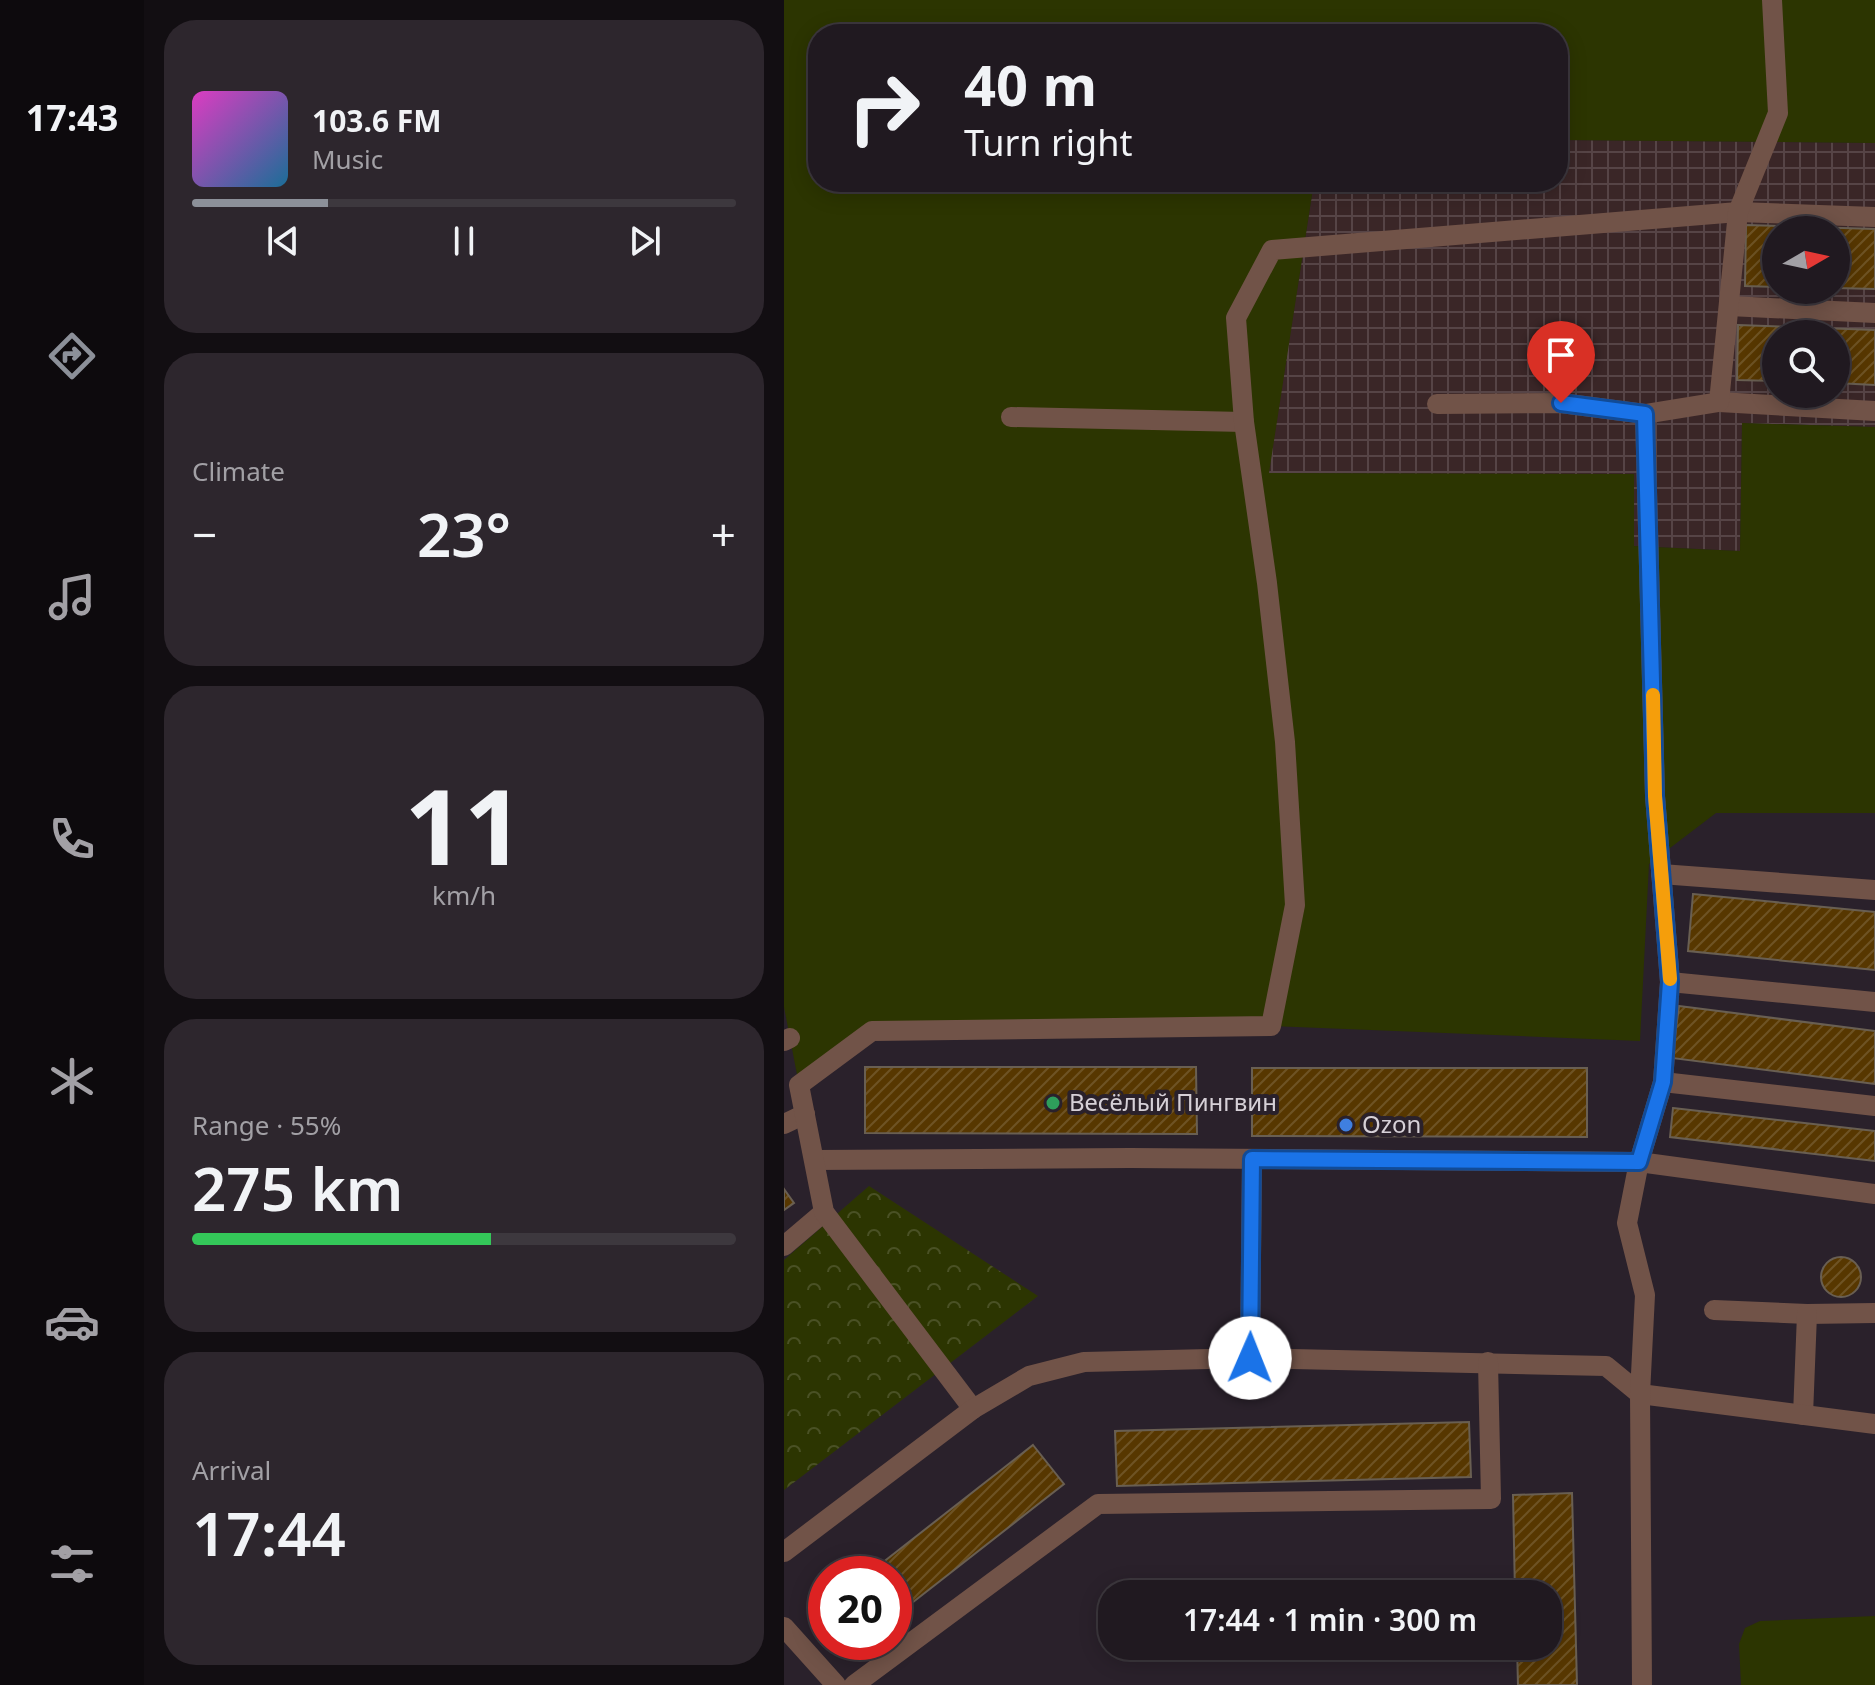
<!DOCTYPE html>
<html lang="en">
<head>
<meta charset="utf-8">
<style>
  :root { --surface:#201920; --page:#2d262d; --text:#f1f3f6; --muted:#a2a0a5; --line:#3d383e; --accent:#8c9099 }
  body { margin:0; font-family:"Noto Sans",sans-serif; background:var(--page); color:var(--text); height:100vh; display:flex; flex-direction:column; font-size:30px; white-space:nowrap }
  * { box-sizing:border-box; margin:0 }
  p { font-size:26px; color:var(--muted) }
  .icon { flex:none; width:44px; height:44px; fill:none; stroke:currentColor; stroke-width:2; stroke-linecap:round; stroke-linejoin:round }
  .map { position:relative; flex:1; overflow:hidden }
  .drawer { display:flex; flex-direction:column; gap:20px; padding:20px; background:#120e12; width:640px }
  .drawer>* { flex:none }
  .top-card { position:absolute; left:24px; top:24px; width:760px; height:168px; border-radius:32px; box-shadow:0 4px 20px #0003,0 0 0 2px var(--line); background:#201920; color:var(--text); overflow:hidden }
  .needle { width:52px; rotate:81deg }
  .controls { position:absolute; left:978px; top:216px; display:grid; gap:16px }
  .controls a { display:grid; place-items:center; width:88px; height:88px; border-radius:50%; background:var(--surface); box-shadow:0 4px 20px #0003,0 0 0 2px var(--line); font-size:40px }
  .speed { position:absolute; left:24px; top:1556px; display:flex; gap:16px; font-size:40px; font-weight:700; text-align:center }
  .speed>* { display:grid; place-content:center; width:104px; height:104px; border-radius:50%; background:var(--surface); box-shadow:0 4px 20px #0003,0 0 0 2px var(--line); line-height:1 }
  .speed .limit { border:12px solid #d22; background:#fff; color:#111 }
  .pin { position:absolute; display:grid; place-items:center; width:68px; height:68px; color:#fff; margin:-82px -34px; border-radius:50% 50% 50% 0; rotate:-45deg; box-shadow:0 0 8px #0007 }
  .pin .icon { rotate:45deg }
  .me { position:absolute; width:88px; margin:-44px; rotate:1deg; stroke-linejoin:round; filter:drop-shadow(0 0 6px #0008) }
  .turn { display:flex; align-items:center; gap:28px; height:168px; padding:0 24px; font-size:36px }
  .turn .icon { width:104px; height:104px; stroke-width:2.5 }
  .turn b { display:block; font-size:56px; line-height:68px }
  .big { font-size:60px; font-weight:600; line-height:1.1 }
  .drawer .tile { flex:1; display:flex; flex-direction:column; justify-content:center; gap:12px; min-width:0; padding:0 28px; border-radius:32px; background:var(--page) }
  .drawer .dial { align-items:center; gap:0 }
  .dial b { font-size:104px; line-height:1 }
  .song { display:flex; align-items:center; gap:24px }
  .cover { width:96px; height:96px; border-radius:12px; background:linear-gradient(135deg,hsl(310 70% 55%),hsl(200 70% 35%)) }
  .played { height:8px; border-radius:4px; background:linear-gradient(90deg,var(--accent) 25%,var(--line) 25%) }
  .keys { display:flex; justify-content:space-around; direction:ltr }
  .heat { display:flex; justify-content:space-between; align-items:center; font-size:44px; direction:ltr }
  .charge { height:12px; border-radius:6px; background:linear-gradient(90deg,#34c759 55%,var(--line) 0) }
  .trip { position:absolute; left:314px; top:1580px; width:464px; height:80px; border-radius:32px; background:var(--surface); box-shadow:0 4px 20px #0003,0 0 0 2px var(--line); font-weight:600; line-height:80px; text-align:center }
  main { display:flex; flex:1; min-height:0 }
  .tab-bar { display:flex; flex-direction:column; width:144px; justify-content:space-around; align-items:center; background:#0d0a0d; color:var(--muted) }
  .tab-bar .icon { width:56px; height:56px }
  .tab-bar .active { color:var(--accent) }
  .tab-bar b { font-size:36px; color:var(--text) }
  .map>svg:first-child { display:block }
  .industrial { fill:url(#industrial-grid); fill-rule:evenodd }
  .forest { fill:url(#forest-crowns) }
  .garden { fill:#2c3501 }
  .building { fill:url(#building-hatch); stroke:#695f52; stroke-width:2 }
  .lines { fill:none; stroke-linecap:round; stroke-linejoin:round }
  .minor { stroke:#715348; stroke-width:20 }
  .route-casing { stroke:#114b97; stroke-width:20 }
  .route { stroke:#1a73e8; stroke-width:14 }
  .slow { stroke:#f59e0b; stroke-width:14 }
  .leisure-dot { fill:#2e9e5b; stroke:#2a212b; stroke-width:3 }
  .shop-dot { fill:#3f7fe0; stroke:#2a212b; stroke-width:3 }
  .labels { text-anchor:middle; stroke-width:8; stroke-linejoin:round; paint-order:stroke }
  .poi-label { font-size:24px; fill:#d6d0d7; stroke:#2a212b; text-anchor:start }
</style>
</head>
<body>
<main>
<nav class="tab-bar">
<b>17:43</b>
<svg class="icon active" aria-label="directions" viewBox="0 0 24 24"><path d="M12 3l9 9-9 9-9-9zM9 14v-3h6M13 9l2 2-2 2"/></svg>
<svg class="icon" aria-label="music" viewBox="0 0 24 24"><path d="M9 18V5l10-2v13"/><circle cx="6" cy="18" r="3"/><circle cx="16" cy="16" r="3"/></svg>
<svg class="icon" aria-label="phone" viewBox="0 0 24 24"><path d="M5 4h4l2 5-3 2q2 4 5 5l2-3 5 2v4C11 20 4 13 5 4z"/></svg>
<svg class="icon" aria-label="climate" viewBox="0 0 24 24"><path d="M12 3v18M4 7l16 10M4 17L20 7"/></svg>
<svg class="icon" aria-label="car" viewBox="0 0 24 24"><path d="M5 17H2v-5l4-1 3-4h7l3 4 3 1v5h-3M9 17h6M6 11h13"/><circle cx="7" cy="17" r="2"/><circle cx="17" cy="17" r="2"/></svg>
<svg class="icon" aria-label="filters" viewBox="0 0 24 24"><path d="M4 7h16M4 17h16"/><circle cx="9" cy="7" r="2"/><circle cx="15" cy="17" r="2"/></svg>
</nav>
<section class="drawer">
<div class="tile">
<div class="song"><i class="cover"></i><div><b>103.6 FM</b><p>Music</p></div></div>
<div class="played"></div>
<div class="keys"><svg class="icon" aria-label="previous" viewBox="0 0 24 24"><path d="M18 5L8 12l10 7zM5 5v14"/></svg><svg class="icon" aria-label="pause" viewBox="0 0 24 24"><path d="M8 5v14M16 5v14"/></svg><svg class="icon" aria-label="next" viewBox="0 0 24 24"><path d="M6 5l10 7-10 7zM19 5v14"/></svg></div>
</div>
<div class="tile"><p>Climate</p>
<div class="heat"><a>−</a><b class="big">23°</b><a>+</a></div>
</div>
<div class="tile dial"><b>11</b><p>km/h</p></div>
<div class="tile"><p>Range · 55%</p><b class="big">275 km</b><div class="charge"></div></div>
<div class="tile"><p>Arrival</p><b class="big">17:44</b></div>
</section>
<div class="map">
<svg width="1091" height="1685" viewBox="0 0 1091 1685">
  <defs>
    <pattern id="industrial-grid" width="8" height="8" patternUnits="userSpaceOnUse" patternTransform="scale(2)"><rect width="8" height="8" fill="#3a2627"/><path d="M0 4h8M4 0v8" fill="none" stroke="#564446"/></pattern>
    <pattern id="forest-crowns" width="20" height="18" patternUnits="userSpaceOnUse" patternTransform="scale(2)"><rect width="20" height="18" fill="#2c3501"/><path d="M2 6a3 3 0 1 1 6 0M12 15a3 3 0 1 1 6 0" fill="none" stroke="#4a5125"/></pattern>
    <pattern id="building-hatch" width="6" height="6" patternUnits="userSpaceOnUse" patternTransform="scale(2)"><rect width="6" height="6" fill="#573700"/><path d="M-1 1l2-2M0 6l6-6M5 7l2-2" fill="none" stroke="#6e5324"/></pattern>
  </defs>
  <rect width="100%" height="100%" fill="#2a212b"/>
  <path class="industrial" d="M774,140L1091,143V427L958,423L956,551L850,546V475L484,473L530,182H774ZM992,230H1052V290H992ZM992,334H1052V394H992Z"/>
  <path class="forest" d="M85,1186L254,1296L0,1490V1260Z"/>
  <g class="garden">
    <path d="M0,0H1091V143L774,140V34H34V182H530L485,473L850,474V546L956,551L958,423L1091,427V813H932L865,864L856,1041L487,1026L88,1031L15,1085L0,1007Z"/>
    <path d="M1091,1616V1685H957L955,1644L961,1628L976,1621Z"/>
  </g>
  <g class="building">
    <path d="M962,225L1091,229V289L1052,288V230H992V287L961,286Z"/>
    <path d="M954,325L1091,330V385L1052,383V334H992V381L953,380Z"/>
    <path d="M909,894L1091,912V970L904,951Z"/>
    <path d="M895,1006L1091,1031V1084L888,1058Z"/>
    <path d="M81,1067H412L413,1134L81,1133Z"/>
    <path d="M468,1068H803V1137L468,1136Z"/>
    <path d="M889,1108L1091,1131V1161L886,1137Z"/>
    <path d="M0,1189L10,1203L0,1210Z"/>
    <circle cx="1057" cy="1277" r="20"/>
    <path d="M685,1422L687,1477L333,1486L331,1431Z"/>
    <path d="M249,1445L280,1484L110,1617V1574H84Z"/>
    <path d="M788,1493L793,1685H734L733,1646H764V1594H731L729,1495Z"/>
    <path d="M57,1642H78L65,1652Z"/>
  </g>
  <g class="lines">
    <g class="minor">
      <path d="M945,306L1091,313"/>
      <path d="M935,402L1091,411"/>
      <path d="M653,404L777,403L861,414"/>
      <path d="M227,417L460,422"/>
      <path d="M877,874L1091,890"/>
      <path d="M886,982L1091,1002"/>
      <path d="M0,1041L6,1038"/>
      <path d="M879,1082L1091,1106"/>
      <path d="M0,1124L21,1114"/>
      <path d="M31,1160L346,1158L855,1162L1091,1194"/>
      <path d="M0,1246L40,1212"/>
      <path d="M930,1310L1023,1314L1091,1313"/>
      <path d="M466,1358L468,1159"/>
      <path d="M189,1409L40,1212L15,1085L88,1031L487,1026L511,905L501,742L483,583L460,422L452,318L488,250L954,212L1091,217"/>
      <path d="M1019,1415L1023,1314"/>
      <path d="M0,1552L189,1409L245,1376L300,1362L466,1358L822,1366L856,1394L1091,1424"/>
      <path d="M0,1627L52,1685"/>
      <path d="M70,1685L314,1504L707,1499L704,1362"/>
      <path d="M858,1685L856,1394L861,1295L843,1223L855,1162L879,1082L886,982L871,796L861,414L935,402L954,212L994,113L988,0"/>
    </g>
  </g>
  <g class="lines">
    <g class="route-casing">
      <path id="route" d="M466,1358L468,1159L855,1162L879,1082L886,982L871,796L861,414L777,403"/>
    </g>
    <use href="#route" class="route"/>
    <path class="slow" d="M869,695L871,796L886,979"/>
  </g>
  <circle class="leisure-dot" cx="269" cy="1103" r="8"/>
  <circle class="shop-dot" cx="562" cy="1125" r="8"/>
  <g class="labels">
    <g class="poi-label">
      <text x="285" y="1111">Весёлый Пингвин</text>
      <text x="578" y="1133">Ozon</text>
    </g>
  </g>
</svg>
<div class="controls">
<a><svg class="needle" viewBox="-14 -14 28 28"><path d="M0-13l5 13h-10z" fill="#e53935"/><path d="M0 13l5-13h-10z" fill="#a2a0a5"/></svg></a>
<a><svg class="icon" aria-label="search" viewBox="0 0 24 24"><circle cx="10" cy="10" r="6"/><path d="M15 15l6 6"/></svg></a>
</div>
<div class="speed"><div class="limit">20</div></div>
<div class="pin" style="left:777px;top:403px;background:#d93025"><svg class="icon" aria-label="arrive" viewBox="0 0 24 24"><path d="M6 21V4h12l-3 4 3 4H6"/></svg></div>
<svg class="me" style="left:466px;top:1358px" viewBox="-20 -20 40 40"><circle r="19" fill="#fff"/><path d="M0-13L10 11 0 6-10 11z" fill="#1a73e8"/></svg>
<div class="trip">17:44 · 1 min · 300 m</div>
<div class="top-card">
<div class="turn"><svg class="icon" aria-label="right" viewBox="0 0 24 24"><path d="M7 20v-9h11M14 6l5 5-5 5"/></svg><div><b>40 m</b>Turn right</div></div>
</div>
</div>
</main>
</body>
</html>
